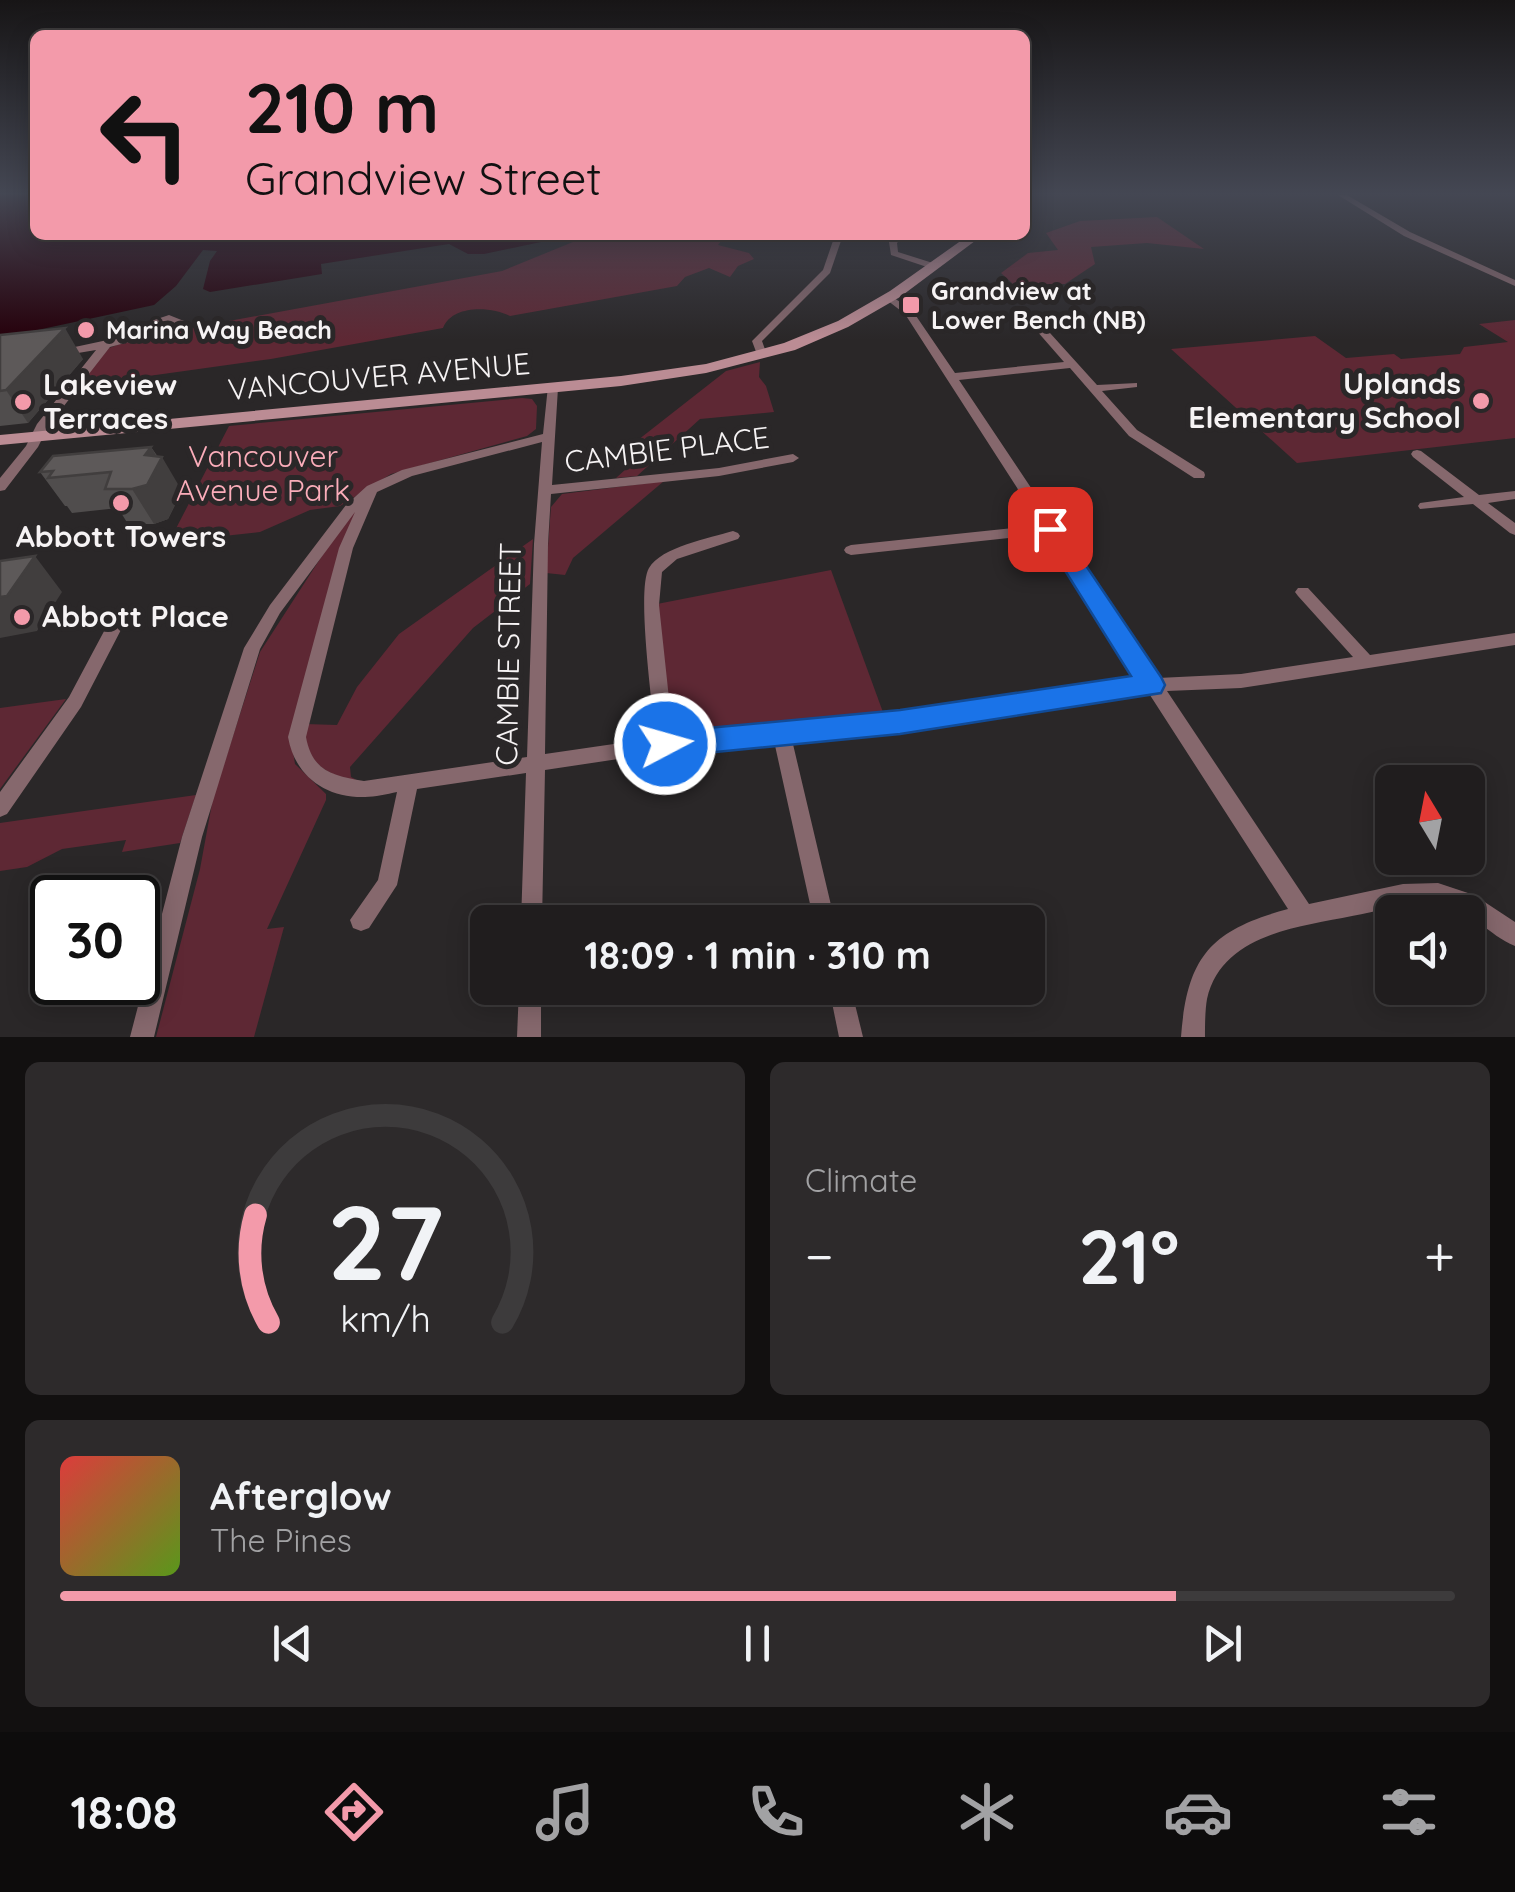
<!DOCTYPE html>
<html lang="en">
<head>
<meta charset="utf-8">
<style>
  :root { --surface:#201d1e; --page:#2d2a2b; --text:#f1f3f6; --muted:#a2a2a4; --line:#3d3b3c; --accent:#f39aaa }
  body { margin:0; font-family:Quicksand,sans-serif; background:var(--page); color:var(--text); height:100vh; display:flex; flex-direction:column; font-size:38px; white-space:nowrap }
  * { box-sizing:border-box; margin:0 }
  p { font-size:32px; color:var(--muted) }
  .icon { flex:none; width:55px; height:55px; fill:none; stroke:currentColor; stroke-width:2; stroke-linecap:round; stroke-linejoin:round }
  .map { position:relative; height:1037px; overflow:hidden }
  .panel { display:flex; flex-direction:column; gap:25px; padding:25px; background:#121010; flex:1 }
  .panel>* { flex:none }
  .guide { position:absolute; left:30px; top:30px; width:1000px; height:210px; border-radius:15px; box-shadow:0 5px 25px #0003,0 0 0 2px var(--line); background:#f39aaa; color:#111; overflow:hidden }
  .needle { width:65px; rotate:350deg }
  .controls { position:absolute; left:1375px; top:765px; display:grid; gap:20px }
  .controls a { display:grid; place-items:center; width:110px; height:110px; border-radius:15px; background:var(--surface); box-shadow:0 5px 25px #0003,0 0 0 2px var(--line); font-size:50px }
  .speed { position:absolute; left:30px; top:875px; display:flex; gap:20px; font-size:50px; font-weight:700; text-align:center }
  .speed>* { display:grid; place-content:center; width:130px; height:130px; border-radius:50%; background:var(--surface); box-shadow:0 5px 25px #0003,0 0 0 2px var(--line); line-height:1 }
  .speed .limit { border:5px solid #111; border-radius:15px; background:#fff; color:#111 }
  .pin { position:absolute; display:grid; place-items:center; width:85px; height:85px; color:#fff; margin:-42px; border-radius:20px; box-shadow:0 5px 15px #0006 }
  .me { position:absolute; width:110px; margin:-55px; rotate:84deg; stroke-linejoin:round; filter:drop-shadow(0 0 8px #0008) }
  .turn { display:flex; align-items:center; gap:35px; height:210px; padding:0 50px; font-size:45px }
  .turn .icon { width:130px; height:130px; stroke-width:2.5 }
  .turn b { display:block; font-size:70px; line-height:85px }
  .big { font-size:75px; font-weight:800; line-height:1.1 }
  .panel .card { flex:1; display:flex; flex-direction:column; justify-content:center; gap:15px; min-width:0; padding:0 35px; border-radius:15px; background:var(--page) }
  .panel .dial { align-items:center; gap:0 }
  .dial svg { height:260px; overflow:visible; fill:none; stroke:var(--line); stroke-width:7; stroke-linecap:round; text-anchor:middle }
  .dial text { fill:var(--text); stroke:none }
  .song { display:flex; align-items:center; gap:30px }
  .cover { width:120px; height:120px; border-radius:15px; background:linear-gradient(135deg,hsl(0 70% 55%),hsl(90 70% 35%)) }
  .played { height:10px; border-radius:5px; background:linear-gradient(90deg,var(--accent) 80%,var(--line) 80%) }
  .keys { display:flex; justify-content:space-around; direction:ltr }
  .heat { display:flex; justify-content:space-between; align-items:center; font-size:55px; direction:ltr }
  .panel .tiles { flex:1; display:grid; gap:25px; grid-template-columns:1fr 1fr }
  .card:last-child { grid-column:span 2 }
  .trip { position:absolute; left:470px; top:905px; width:575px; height:100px; border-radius:15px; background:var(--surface); box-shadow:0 5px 25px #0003,0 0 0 2px var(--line); font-weight:800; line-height:100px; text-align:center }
  .tab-bar { display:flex; height:160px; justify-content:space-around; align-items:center; background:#0d0c0c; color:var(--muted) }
  .tab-bar .icon { width:70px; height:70px }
  .tab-bar .on { color:var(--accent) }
  .tab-bar b { font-size:45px; color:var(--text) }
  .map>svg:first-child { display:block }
  .green { fill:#5e2834 }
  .water { fill:#26000b }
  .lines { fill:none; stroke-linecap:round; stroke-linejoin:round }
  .street { fill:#86686d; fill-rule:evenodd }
  .secondary { fill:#bb8c94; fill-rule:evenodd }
  .wall { fill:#504d4d }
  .shaded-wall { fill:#413e3e }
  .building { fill:#5d5959; stroke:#413e3e; stroke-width:2.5 }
  .route { fill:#1a73e8; stroke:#114b97; stroke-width:2.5 }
  .poi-dot { fill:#f39aaa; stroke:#2a2728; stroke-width:4 }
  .labels { text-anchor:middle; stroke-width:10; stroke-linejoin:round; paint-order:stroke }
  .far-poi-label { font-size:25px; font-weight:bold; fill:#f6f3f4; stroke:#2a2728; text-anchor:start }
  .street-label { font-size:30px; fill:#f6f3f4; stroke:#2a2728 }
  .poi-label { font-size:30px; font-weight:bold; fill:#f6f3f4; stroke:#2a2728; text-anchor:start }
  .park-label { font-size:30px; fill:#fbadba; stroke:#2a2728 }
</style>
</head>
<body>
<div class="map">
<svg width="1515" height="1037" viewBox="0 0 1515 1037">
  <rect width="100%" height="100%" fill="#2a2728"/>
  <g class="green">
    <path d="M1157,217L1204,249L1147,243L1091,247L1095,264L1065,284H1013L1001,273L1028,253L1058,250L1046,233L1080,221Z"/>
    <path d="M590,235H726L718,245L749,253L754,259L738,266L730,277L709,268L685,277L677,286L510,316C490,306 452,305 443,328L271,359L77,386L109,348L136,338L502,271Z"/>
    <path d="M1515,320V438L1297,463L1171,349L1315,336L1346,358L1394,354L1401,359L1460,354L1464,347L1508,342L1479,324Z"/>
    <path d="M760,362L759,377L766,386L774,412L700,419L637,476L616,478L646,451L629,447L726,371Z"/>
    <path d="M522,398L532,399L537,406L536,429L527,436L391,474L340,506L310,510L260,532L169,542L229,426Z"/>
    <path d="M664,481L573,558L565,575L546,573L551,507L562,494Z"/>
    <path d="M360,504L337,560L291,739L295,764L326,794V800L267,929L284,927L254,1037H156L200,869L213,798L260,652L349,514Z"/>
    <path d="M533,539L530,584L473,628L350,767L351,777L357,780C322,776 304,759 305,724L337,725L357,687L399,634Z"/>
    <path d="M831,570L884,715L683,734L671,722L657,604Z"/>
    <path d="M66,699L0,789V708Z"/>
    <path d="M196,795L180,843L122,852L126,840L62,849L27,867L0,871V823Z"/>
  </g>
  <path class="water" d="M0,195H35V235H142L141,238L154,235H574L484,254H468L449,244L321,264L322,274L210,292L203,289L210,261L217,251L203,250L176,286L154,305L0,338Z"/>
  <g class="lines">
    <g class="street">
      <path d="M1338,195H1347L1410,232L1515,280V286L1404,236Z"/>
      <path d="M835,235H843L830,273L762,341L767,355L766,357H758L752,341L823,270Z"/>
      <path d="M896,235H905L897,243L898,252L936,264V268H930L891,255L889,242Z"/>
      <path d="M888,294L912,310L955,373L1064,362L1022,314L1031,312L1097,385L1137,383V387L1102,391L1137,430L1204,472L1205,475L1204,478H1194L1129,436L1070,368L959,380L1158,678L1241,674L1353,657L1298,596L1295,592L1298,588H1308L1370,655L1515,633V645L1241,688L1167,691L1309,904L1403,884L1438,883L1474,895L1515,922V946C1488,935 1472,910 1443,904C1413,898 1382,911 1352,916C1298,927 1222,934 1207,999C1205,1011 1205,1025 1205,1037H1181C1187,957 1210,930 1288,909L1148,692L1131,693L900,729L792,740L835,922H814L774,741L665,752L545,770L542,922H521L526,773L417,789L397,885L369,928L361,931L353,928L350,920L378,880L397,792C387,794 375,797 365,797C325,798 295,776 288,737L339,548L355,512L280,613L260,649L202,837L154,1037H130L182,837L244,648L270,605L346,505L367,486L402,470L543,434L548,386H556L558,388L552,485L719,468L793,454L799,458L793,462L719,476L551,494L548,544L545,754L655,738C653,706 636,590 649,568C661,547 710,538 733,531L738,533L740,536L738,539L677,559L662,572L659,605L673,736L900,715L1140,679L1047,534L851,555L846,553L844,550L846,547L851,545L1041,525L905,314L883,297ZM542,442L534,544L527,757L364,781C333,776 312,771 306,737L353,548L377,492L412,476Z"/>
      <path d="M169,315L184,321L176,328L163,333L110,347L49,425L38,447L5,490L0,491V478L26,446L37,424L96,350L60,356L56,355V351L145,332V323ZM169,321L171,322L154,329V327Z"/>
      <path d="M1417,450L1421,451L1479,495L1515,491V499L1488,503L1515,523V535L1510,533L1473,504L1420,509L1418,506L1420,503L1464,497L1413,457L1411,454L1413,451Z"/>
      <path d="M116,618L122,620L124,624L81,707L7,814L0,817V792L69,697L110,620Z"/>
      <path d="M519,988H541V1037H517Z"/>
      <path d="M829,988H851L863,1037H839Z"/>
    </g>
    <path class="secondary" d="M969,235H983L900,297L848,327L795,350L706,373L621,386L0,445V435L621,376L706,364L784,343L838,321L890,291Z"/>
  </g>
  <g class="wall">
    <path d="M0,335L83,359L28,423L0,426Z"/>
    <path d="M151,447L182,491L168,519L154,524H128L118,508L72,513L67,506H65L40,472Z"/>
  </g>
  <g class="shaded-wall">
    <path d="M65,328L83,359L28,423L6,390Z"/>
    <path d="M151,447L160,462L162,457L182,491L168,519L154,524L132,489L145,455Z"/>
    <path d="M35,556L62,592L37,631L0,638V597Z"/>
  </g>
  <g class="building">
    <path d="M65,328L6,390L0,391V335Z"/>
    <path d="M151,447L145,455L162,457L147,485L132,489H105L111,472L48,478L53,471L40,472L53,456Z"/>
    <path d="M35,556L7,596L0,597V561Z"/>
  </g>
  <linearGradient id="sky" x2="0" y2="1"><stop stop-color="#171516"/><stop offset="0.57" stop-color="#444753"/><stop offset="1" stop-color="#444753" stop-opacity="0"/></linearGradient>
  <rect width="1515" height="340" fill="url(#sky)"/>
  <path class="route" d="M1050,522L1058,524L1161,677L1165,685L1161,693L900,734L665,757L654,754L650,744L654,735L665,732L900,710L1131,676L1039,529Z"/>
  <g class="poi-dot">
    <rect x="901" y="295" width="20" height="20" rx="5"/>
    <circle cx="86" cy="330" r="10"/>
    <circle cx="1481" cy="401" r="10"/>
    <circle cx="23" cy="402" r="10"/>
    <circle cx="121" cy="503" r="10"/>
    <circle cx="22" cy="617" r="10"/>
  </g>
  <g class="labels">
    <g class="far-poi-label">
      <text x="931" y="300">Grandview at<tspan x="931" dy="29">Lower Bench (NB)</tspan></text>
      <text x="106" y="339">Marina Way Beach</text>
    </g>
    <g class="street-label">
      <text transform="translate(379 377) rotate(-5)" y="10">VANCOUVER AVENUE</text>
      <text transform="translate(667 450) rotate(-7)" y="10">CAMBIE PLACE</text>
      <text transform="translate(509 654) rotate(-89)" y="10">CAMBIE STREET</text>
    </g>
    <g class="poi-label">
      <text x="1461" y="394" text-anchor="end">Uplands<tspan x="1461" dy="34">Elementary School</tspan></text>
      <text x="43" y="395">Lakeview<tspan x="43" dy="34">Terraces</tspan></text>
      <text x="121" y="547" text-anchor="middle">Abbott Towers</text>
      <text x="42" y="627">Abbott Place</text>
    </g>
    <g class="park-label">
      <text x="263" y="467">Vancouver<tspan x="263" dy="34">Avenue Park</tspan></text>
    </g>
  </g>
</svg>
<div class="controls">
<a><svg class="needle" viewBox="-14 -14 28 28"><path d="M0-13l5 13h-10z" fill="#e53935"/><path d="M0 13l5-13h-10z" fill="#a2a2a4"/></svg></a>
<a><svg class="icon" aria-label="sound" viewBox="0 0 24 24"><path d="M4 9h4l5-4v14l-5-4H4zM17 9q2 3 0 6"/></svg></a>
</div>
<div class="speed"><div class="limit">30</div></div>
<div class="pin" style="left:1050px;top:529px;background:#d93025"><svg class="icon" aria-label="arrive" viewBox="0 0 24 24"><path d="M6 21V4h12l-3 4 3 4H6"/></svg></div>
<svg class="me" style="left:665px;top:744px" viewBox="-20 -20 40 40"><circle r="17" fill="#1a73e8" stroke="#fff" stroke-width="3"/><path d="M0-11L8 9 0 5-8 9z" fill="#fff"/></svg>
<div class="trip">18:09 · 1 min · 310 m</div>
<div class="guide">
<div class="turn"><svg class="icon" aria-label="left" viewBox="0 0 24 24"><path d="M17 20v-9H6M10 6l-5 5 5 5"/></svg><div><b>210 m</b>Grandview Street</div></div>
</div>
</div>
<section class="panel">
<div class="tiles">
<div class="card dial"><svg viewBox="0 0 100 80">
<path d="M14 69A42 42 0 1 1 86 69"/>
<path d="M14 69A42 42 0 0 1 10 36" stroke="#f39aaa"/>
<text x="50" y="56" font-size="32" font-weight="700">27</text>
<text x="50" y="72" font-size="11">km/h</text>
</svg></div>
<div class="card"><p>Climate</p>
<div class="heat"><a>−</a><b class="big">21°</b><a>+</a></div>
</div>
<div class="card">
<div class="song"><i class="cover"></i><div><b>Afterglow</b><p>The Pines</p></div></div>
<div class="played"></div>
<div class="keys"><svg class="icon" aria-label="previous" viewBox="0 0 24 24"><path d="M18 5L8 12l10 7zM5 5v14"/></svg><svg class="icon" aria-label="pause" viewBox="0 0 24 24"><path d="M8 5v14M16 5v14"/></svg><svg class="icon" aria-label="next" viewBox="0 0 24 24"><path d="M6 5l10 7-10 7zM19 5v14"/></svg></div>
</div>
</div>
</section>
<nav class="tab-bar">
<b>18:08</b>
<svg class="icon on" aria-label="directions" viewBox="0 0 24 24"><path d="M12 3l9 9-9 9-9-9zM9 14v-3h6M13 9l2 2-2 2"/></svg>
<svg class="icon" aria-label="music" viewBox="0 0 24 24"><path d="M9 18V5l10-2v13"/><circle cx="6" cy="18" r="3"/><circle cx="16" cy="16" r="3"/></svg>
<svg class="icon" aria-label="phone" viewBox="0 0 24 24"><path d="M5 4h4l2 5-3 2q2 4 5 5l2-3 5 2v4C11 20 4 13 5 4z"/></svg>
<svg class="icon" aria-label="climate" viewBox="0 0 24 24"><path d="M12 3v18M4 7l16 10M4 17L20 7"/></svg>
<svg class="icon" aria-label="car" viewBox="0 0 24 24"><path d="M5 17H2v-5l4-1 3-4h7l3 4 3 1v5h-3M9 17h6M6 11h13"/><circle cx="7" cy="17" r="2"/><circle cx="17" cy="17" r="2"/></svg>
<svg class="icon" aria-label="filters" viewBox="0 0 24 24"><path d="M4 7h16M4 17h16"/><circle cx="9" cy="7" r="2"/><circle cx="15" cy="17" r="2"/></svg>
</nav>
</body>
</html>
